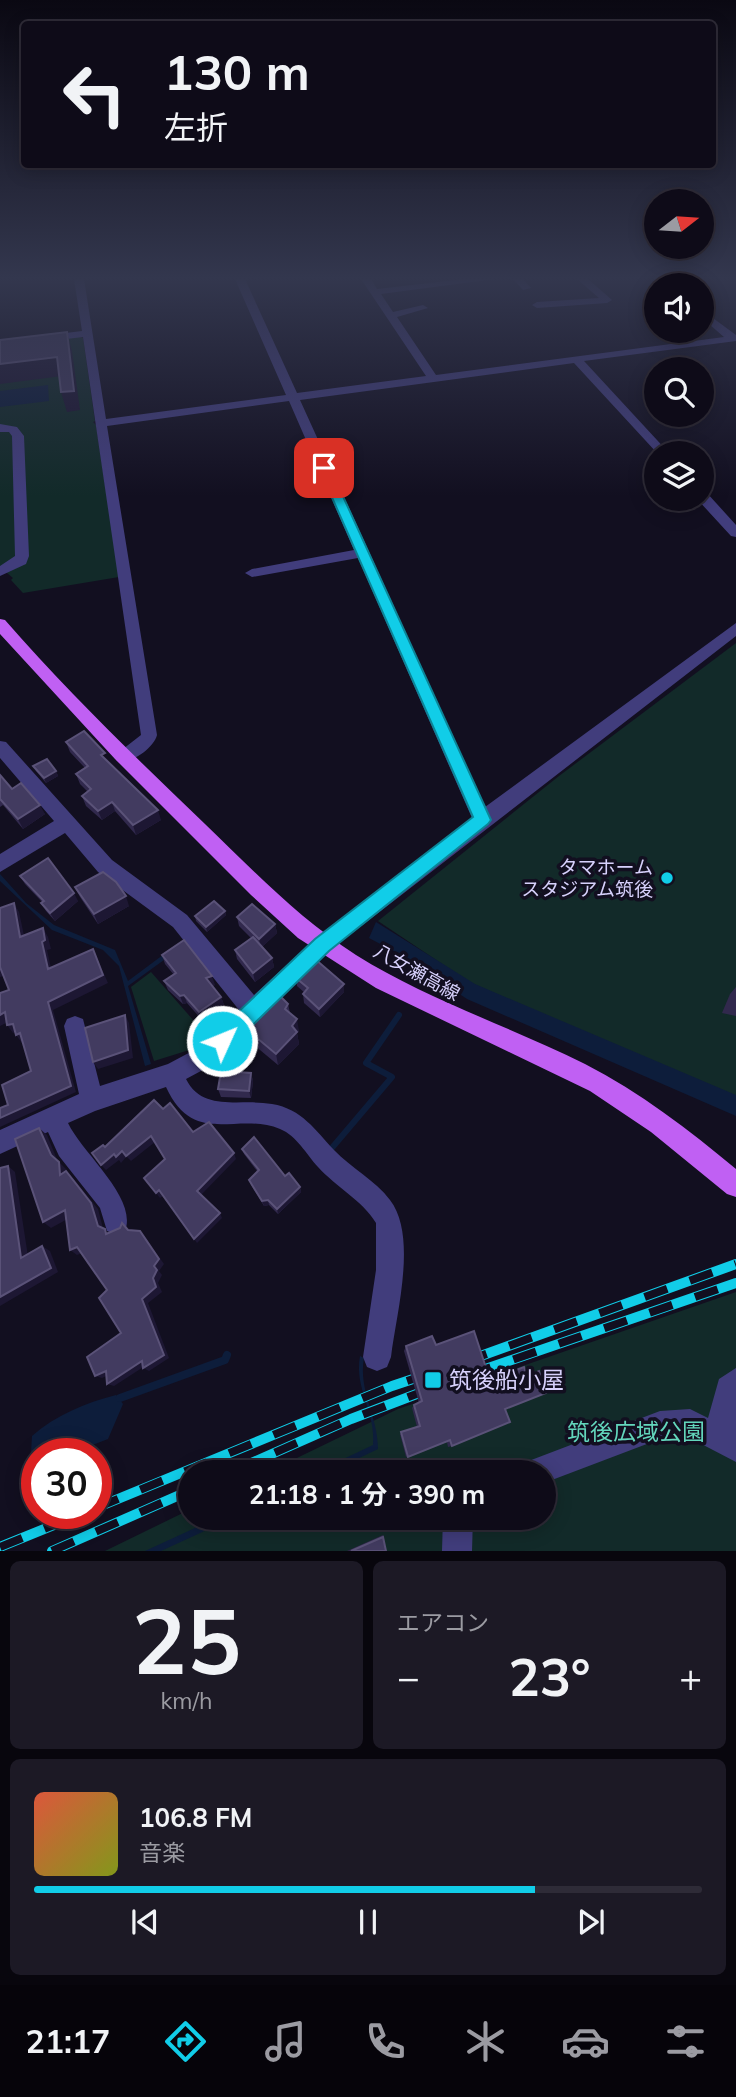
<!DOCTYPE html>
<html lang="ja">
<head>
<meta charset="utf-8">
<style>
  :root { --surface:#0e0b18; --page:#1c1925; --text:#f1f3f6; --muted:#9b9ba2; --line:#2e2b37; --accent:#11cde8 }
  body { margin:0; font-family:Mulish,"Noto Sans JP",sans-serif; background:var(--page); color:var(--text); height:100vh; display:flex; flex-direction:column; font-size:26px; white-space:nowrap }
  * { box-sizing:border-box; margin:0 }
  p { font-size:23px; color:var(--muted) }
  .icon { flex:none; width:38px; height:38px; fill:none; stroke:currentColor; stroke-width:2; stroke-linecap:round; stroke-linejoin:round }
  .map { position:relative; height:1551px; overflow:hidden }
  .details { display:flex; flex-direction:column; gap:10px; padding:10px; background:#08060d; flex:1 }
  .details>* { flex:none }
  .guide { position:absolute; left:21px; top:21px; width:695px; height:147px; border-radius:7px; box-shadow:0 4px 18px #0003,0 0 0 2px var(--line); background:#0e0b18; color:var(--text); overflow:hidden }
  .needle { width:46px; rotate:73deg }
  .controls { position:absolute; left:644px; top:189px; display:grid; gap:14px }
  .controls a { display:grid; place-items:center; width:70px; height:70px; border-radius:50%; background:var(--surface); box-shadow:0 4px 18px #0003,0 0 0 2px var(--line); font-size:35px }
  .speed { position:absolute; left:21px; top:1438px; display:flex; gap:14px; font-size:35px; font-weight:700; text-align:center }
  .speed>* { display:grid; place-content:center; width:91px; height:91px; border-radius:50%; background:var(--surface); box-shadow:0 4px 18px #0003,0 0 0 2px var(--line); line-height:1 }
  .speed .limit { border:10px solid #d22; background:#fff; color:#111 }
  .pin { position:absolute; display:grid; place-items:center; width:60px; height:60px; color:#fff; margin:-30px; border-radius:14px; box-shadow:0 4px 10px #0006 }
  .me { position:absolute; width:77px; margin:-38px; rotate:46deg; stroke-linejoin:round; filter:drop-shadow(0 0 5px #0008) }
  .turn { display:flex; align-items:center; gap:24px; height:147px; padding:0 28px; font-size:32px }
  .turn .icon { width:91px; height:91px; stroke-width:2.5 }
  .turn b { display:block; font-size:49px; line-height:60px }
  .big { font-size:52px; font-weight:700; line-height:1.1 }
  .details .widget { flex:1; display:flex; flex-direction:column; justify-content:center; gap:10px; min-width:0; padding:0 24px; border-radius:10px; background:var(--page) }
  .details .dial { align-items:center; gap:0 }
  .dial b { font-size:91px; line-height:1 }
  .song { display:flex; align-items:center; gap:21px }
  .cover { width:84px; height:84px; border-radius:10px; background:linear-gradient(135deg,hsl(10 70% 55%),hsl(70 70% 35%)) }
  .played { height:7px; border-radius:4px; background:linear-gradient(90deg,var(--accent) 75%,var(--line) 75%) }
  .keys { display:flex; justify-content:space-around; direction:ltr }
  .heat { display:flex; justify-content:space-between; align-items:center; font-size:38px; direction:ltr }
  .details .tiles { flex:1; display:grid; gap:10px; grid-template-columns:1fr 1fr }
  .widget:last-child { grid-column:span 2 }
  .trip { position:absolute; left:178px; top:1460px; width:378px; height:70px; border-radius:35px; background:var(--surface); box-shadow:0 4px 18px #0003,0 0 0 2px var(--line); font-weight:700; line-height:70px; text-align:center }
  .tab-bar { display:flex; height:112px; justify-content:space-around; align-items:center; background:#06040a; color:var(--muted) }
  .tab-bar .icon { width:49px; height:49px }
  .tab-bar .selected { color:var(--accent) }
  .tab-bar b { font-size:32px; color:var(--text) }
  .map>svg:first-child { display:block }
  .green { fill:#122a29 }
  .water { fill:#0d1d3b }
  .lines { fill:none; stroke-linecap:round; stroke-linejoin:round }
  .stream-far1 { stroke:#0d1d3b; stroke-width:6 }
  .stream { stroke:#0d1d3b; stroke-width:8 }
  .minor { fill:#413d7c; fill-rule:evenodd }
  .major { fill:#c060f3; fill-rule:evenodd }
  .rail-casing { stroke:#11cde8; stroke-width:10 }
  .rail { stroke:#120f20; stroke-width:8; stroke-dasharray:24; stroke-linecap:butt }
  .wall { fill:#31294d }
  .shaded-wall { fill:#1d1733 }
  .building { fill:#423b60; stroke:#5a5278; stroke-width:2 }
  .route { fill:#11cde8; stroke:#0b8597; stroke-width:2 }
  .poi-dot { fill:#11cde8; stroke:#120f20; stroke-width:2.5 }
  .labels { text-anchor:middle; stroke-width:7; stroke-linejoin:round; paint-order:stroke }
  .poi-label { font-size:19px; fill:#d7d1fc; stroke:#120f20; text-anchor:end }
  .street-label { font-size:19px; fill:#d7d1fc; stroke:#120f20 }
  .near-poi-label { font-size:23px; fill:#d7d1fc; stroke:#120f20; text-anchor:start }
  .near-park-label { font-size:23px; fill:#63d6bc; stroke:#120f20 }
</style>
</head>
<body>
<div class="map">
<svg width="736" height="1551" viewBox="0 0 736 1551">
  <rect width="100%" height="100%" fill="#120f20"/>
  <g class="green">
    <path d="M77,336L83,338L95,421L93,422L96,425L119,577L23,593L11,580L13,578L0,567V345Z"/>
    <path d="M736,643V1098L469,982L378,921L559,776Z"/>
    <path d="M151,972L208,1037L199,1047L154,1061L131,987Z"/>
    <path d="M736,1292V1551H105L191,1509V1517H544V1472H268L398,1409Z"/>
  </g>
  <g class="water">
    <path d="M48,385L49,401L0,407V391Z"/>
    <path d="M0,874L26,903L54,925L115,950L128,981L183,940L186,944L128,986L151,1064L145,1066L119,966L103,950L52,930L0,881Z"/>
    <path d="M376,922L475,984L736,1095V1116L467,999L401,955L369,938Z"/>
    <path d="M360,1356L364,1358C358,1390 378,1416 378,1449L330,1472H316L373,1445C376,1412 354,1389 360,1356Z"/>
    <path d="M116,1395L123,1404L108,1439L69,1454H37V1467L30,1469L32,1436C56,1415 85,1403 116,1395Z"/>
    <path d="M219,1517H235L161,1551H145Z"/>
  </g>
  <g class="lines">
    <path class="stream-far1" d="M331,1149L392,1077L366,1063L399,1015"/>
    <path class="stream" d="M120,1398L225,1360L227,1355"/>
    <g class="minor">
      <path d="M74,279H84L106,419L286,395L235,279H245L297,393L426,376L361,279H371L377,289L464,279H495L381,294L393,312L423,305L428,308L397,317L436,375L724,337L702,318V310L736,335V341L584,361L669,453H657L574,363L300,400L485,807L736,623V636L329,951L214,1064L186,1079C203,1113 241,1098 272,1104C302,1109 315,1130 334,1150C351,1168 375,1180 390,1200C418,1236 396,1315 391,1357L387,1367L377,1371L367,1367L363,1357L376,1270V1223C362,1200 336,1187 318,1167C306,1154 297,1136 280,1129C236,1111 194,1148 166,1087L95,1111L68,1123C82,1153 138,1198 125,1231L116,1234L107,1231L100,1208L59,1156L48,1132L0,1154V1130L79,1094L64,1026L67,1019L75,1016L83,1019L100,1086L168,1064L198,1048L239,1010L173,927L98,872L65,833L0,872V854L54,821L0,758V741L6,742L112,860L187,915L254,995L315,939L472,818L358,558L252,577L245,573L252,569L354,550L289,401L107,426L157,735C154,748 130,765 117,761L114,756L141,735L83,337L0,347V341L82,331Z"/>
      <path d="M513,279H523L531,288L523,290Z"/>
      <path d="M577,279H588L612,300L607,303L537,308L532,305L537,302L599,298Z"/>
      <path d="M657,279H668L674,285H664Z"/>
      <path d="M0,424L17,427L24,436L29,556L26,564L0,576V566L15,556L12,436L9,432H0Z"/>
      <path d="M702,492L707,493L736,525V537L731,536L697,499H702Z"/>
      <path d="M736,1368V1462L688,1437L660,1439L544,1483V1472H522L526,1462L660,1411L690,1409L708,1418L719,1379Z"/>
      <path d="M443,1517H473L472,1551H442Z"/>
    </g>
    <path class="major" d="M0,619L5,620C68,692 136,758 205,824C254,871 298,918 356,955C428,1000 509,1026 585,1064C640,1092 689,1130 736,1169V1197L727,1194L651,1132L590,1091L376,988L298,938L251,895L115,759L0,634Z"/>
    <g class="rail-casing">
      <g id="rail">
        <path d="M464,1362L736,1264"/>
        <path d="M468,1375L736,1283"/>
        <path d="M231,1472L351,1419L435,1387"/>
        <path d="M96,1508L392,1386L431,1373"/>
        <path d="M0,1547L81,1514"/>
        <path d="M52,1551L191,1490"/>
      </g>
    </g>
    <use href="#rail" class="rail"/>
  </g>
  <g class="wall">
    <path d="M66,742L108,761L161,820L136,835L115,811L102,820L86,806L82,796L88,792L80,784L76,774L85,768L70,752Z"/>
    <path d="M33,766L56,771L58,776L46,783L36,771Z"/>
    <path d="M0,775L12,789L45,814L23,829L3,805L0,807Z"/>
    <path d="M20,876L78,901L55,921L46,911L41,903L42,902L25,884Z"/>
    <path d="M75,887L129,906L98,924L80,897Z"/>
    <path d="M225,911L226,915L207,932L196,921L195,916Z"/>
    <path d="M237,917L275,924L277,933L262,947L272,958L274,967L255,982L237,959L235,950L251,938L239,926Z"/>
    <path d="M162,955L215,985L212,986L221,997L224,1005L202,1020L187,1003L183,1004L168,990L164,981L174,975L165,964Z"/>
    <path d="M296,978L344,984V992L320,1017L304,1003L303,994L305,993L297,986Z"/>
    <path d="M736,987V1016L722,1013L730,994Z"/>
    <path d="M288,1004L290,1013L299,1031L297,1033L299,1044L278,1065L248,1040L245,1028Z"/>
    <path d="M251,1073L253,1081L251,1098L221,1097L218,1089Z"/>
    <path d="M242,1149L285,1176L300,1187L301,1192L278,1214L269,1205L264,1206L251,1185L249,1180L257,1171L244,1154Z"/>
    <path d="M436,1345L490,1380L505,1410L452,1446L448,1447L447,1442L406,1457L400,1434L417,1427L412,1408L414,1405L419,1403L404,1351L406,1346Z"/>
    <path d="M383,1535L386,1551H347Z"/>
  </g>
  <g class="shaded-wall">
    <path d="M67,332L72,351L80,410L67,412L61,392Z"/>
    <path d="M57,357L62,376L0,384V364Z"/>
    <path d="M56,771L58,776L46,783L44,778Z"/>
    <path d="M112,802L115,811L102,820L98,811Z"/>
    <path d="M40,805L45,814L23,829L18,819Z"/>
    <path d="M158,810L161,820L136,835L133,825Z"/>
    <path d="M74,893L78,901L55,921L50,913Z"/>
    <path d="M126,896L129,906L98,924L94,914Z"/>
    <path d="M14,903L19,912L26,945L20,937Z"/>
    <path d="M225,911L226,915L207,932L206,927Z"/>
    <path d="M275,924L277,933L261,948L259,939Z"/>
    <path d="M43,928L48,937L51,949L47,950L53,977L48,969L42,942Z"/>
    <path d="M93,949L108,983L53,1010L76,1092L0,1127V1118L71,1086L48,1002Z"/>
    <path d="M272,958L274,967L255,982L253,973Z"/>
    <path d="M0,967L6,975L0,977Z"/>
    <path d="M212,976L215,985L209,987L206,978Z"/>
    <path d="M344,984V992L320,1017L319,1009Z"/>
    <path d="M184,995L187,1003L183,1004L180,996Z"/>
    <path d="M221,997L224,1005L202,1020L199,1012Z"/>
    <path d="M5,1012L12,1020L0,1026V1015Z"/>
    <path d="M125,1015L129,1023L133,1058L98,1069L93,1062Z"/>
    <path d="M297,1019L299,1031L297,1033L299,1044L278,1065L276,1054Z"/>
    <path d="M13,1024L19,1031L13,1033L7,1025Z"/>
    <path d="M20,1033L26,1041L22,1043L16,1035Z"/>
    <path d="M251,1073L253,1081L251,1098L249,1091Z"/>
    <path d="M39,1128L47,1135L58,1162L51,1155Z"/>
    <path d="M151,1136L155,1142L131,1161L126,1156Z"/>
    <path d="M122,1151L127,1156L121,1163L119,1160L106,1170L101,1165L114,1154Z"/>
    <path d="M234,1153L236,1159L200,1196L197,1191Z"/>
    <path d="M59,1162L66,1169V1172L73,1178L98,1209L104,1232L98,1226L60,1175Z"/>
    <path d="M8,1166L15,1172L29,1263L21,1258Z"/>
    <path d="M300,1187L301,1192L278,1214L277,1209Z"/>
    <path d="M159,1190L163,1196L160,1198L156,1193Z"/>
    <path d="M268,1200L269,1205L264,1206L262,1201Z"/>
    <path d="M65,1210L73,1216L51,1228L43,1222Z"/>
    <path d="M220,1213L222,1218L197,1243L194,1239Z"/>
    <path d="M140,1231L145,1237L164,1264L159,1271L162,1275L158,1283L162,1292L148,1303L169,1358L149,1371L143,1368L142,1299L153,1278Z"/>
    <path d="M42,1246L50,1251L58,1272L0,1306V1297Z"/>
    <path d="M77,1247L85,1252L77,1255L70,1250Z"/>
    <path d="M142,1361L148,1364L114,1386L107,1384Z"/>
    <path d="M106,1371L113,1373L102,1378L95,1376Z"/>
  </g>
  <g class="building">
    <path d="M67,332L74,391L61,392L57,357L0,364V340Z"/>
    <path d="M84,731L105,753L101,755L158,810L133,825L112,802L98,811L82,796L91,789L76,774L88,766L66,742Z"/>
    <path d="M47,759L56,771L44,778L33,766Z"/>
    <path d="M0,775L12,789L21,783L40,805L18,819L0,799Z"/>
    <path d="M48,858L74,893L50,913L41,903L44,901L20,876Z"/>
    <path d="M103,872L116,882L126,896L94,914L75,887Z"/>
    <path d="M214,901L225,911L206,927L195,916Z"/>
    <path d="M14,903L20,937L43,928L45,940L42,942L48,969L93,949L103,975L48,1002L71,1086L0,1118V1108L8,1105L2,1085L31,1071L20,1033L16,1035L13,1024L7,1025L5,1012L0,1015V993L9,990L0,967V908Z"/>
    <path d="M252,904L275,924L259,939L237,917Z"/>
    <path d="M253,937L272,958L253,973L235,950Z"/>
    <path d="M184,940L212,976L206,978L221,997L199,1012L184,995L180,996L164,981L176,973L162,955Z"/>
    <path d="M315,959L344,984L319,1009L303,994L308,988L296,978Z"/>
    <path d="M276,992L288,1004L285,1009L297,1019L292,1026L297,1032L276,1054L245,1028V1023Z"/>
    <path d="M125,1015L128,1050L93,1062L85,1028Z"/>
    <path d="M221,1071L251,1073L249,1091L218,1089Z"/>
    <path d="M154,1100L163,1109L170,1103L193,1132L209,1122L234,1153L197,1191L220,1213L194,1239L159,1190L156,1193L144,1178L165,1159L151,1136L126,1156L122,1151L116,1157L114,1154L101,1165L92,1153L103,1145L105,1147Z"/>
    <path d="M39,1128L51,1155L59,1162L60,1175L66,1171L91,1203L98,1226L105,1229L106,1234L120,1228L122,1223L128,1230L140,1231L159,1259L154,1266L157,1270L153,1278L156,1287L142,1299L164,1355L143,1368L142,1361L107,1384L106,1371L95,1376L87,1357L121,1333L99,1298L107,1290L77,1247L70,1250L65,1210L43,1222L15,1139Z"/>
    <path d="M254,1137L285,1176L289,1173L300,1187L277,1209L268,1200L262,1201L249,1180L259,1170L242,1149Z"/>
    <path d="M8,1166L21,1258L42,1246L51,1268L0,1297V1168Z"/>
    <path d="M474,1331L490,1380L524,1367L527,1376L539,1371L546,1393L505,1409L510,1422L452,1446L450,1440L408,1457L401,1432L420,1426L414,1405L422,1401L406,1346L432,1336L436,1345Z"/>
    <path d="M383,1537L386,1551H351Z"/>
  </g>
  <linearGradient id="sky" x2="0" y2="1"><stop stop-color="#0a0812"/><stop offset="0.56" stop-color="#33374e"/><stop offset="1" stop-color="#33374e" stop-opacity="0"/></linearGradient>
  <rect width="736" height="496" fill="url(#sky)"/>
  <path class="route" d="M320,466L330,468L491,820L488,824L329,951L229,1048L222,1051L215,1048L212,1041L215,1034L315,939L473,817L319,468Z"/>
  <g class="poi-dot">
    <circle cx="667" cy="878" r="7"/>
    <rect x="424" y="1371" width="18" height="18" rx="3.5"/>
  </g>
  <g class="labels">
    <g class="poi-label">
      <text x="653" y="874">タマホーム<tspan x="653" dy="22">スタジアム筑後</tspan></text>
    </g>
    <g class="street-label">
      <text transform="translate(417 972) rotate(29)" y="7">八女瀬高線</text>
    </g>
    <g class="near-poi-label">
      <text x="449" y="1388">筑後船小屋</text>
    </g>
    <g class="near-park-label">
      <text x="636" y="1440">筑後広域公園</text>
    </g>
  </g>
</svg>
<div class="controls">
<a><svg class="needle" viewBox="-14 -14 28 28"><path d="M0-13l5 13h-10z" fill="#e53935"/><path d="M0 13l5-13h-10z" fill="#9b9ba2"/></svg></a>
<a><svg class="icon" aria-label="sound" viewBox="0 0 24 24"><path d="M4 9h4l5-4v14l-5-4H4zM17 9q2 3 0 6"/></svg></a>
<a><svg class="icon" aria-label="search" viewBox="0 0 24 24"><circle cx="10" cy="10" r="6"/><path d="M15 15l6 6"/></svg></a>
<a><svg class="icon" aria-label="layers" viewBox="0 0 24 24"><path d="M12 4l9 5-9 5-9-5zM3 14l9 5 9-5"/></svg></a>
</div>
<div class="speed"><div class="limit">30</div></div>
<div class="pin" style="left:324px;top:468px;background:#d93025"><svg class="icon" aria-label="arrive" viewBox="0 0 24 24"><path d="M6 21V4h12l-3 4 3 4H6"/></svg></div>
<svg class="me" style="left:222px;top:1041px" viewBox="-20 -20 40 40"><circle r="17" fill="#11cde8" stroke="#fff" stroke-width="3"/><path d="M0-11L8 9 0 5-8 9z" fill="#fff"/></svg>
<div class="trip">21:18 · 1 分 · 390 m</div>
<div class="guide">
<div class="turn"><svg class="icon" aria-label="left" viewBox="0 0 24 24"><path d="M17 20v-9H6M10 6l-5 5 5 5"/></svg><div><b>130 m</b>左折</div></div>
</div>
</div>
<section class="details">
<div class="tiles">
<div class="widget dial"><b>25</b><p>km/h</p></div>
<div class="widget"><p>エアコン</p>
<div class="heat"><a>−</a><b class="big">23°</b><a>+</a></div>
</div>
<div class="widget">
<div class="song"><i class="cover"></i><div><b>106.8 FM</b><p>音楽</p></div></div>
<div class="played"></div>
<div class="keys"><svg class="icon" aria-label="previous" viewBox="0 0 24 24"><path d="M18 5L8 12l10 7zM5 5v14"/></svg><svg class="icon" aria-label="pause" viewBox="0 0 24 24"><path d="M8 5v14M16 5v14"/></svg><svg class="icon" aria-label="next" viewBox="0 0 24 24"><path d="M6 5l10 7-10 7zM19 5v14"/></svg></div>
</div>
</div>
</section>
<nav class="tab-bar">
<b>21:17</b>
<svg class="icon selected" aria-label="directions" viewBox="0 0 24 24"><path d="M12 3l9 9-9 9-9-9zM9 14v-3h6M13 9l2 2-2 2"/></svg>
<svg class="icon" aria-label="music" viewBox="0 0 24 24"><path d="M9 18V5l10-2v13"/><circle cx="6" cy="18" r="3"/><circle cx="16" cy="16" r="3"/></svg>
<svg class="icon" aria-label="phone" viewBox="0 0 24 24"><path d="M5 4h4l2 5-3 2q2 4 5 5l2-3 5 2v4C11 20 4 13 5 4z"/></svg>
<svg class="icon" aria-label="climate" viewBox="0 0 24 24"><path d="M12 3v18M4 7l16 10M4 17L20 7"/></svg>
<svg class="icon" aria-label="car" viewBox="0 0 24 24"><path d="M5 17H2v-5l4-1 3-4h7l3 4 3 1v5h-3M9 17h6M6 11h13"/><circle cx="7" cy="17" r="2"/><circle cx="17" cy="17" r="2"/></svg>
<svg class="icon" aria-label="filters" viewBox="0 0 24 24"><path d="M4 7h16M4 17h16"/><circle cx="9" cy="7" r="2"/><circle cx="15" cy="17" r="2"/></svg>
</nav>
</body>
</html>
